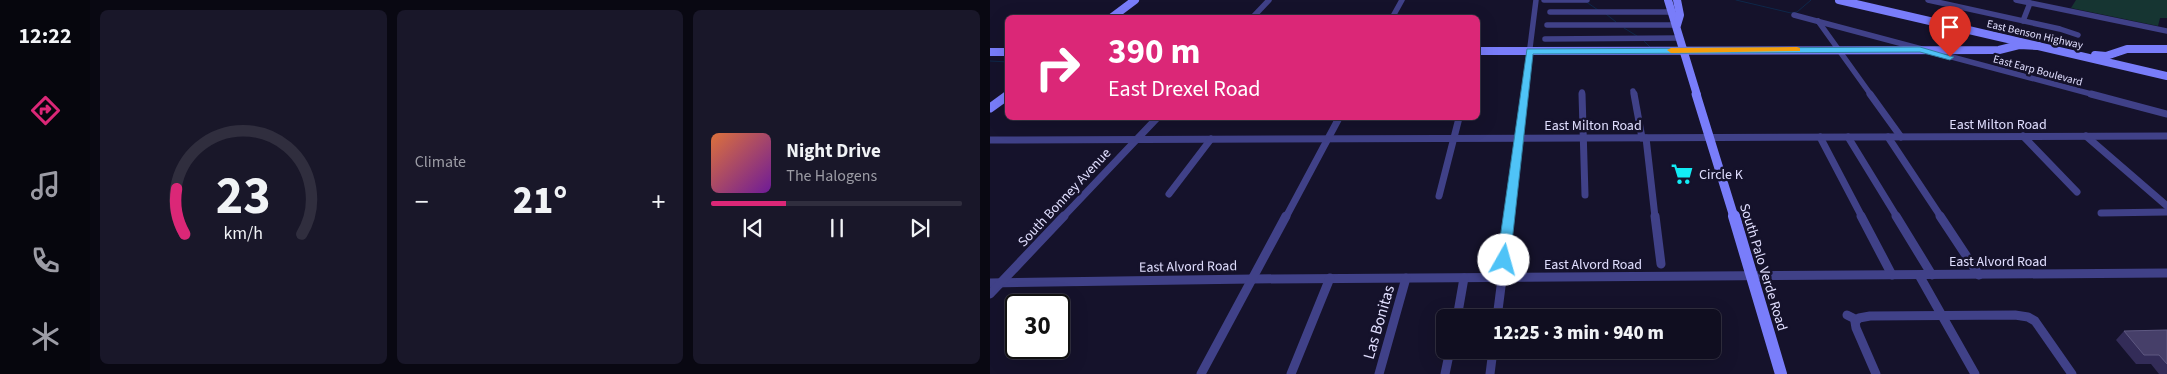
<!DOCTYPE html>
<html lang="en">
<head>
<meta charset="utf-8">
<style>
  :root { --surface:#100e20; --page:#191729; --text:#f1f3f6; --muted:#9c9ca5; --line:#302e3e; --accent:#db2777 }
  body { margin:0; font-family:"Source Sans 3",sans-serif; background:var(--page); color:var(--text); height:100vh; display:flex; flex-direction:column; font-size:19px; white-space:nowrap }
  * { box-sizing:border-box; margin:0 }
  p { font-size:16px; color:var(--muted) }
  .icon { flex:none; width:28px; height:28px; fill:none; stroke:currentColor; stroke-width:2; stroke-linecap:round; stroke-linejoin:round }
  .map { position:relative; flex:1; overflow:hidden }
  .side { display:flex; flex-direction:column; gap:10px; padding:10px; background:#090812; width:900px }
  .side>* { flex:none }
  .top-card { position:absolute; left:15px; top:15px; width:475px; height:105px; border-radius:8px; box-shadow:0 5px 20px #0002,0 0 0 1px var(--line); background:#db2777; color:#fff; overflow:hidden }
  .speed { position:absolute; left:15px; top:294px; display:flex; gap:10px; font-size:25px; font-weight:700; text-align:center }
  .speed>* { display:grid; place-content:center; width:65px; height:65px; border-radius:50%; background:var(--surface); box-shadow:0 5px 20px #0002,0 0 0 1px var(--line); line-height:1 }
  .speed .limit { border:2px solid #111; border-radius:8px; background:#fff; color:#111 }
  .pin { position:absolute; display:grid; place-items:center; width:42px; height:42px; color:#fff; margin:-51px -21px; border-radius:50% 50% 50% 0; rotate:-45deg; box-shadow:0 0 5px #0007 }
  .pin .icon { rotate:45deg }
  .me { position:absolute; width:55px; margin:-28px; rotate:7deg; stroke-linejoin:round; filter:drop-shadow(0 0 4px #0008) }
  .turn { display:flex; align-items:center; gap:18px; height:105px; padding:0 20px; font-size:22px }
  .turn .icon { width:65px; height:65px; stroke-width:2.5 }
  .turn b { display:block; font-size:35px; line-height:42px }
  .big { font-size:38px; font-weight:800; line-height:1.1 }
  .side .tile { flex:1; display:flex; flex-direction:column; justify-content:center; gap:8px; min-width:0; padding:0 18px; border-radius:8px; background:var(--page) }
  .side .dial { align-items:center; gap:0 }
  .dial svg { height:130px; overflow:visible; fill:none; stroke:var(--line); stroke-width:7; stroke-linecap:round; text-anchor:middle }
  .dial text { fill:var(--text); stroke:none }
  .song { display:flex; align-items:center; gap:15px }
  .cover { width:60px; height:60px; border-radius:8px; background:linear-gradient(135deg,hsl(20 70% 55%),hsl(280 70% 35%)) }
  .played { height:5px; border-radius:2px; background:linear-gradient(90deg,var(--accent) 30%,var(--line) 30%) }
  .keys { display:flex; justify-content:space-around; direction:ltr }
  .heat { display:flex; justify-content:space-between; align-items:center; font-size:28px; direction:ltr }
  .side .tiles { flex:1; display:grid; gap:10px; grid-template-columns:repeat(3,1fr) }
  .trip { position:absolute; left:446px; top:309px; width:285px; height:50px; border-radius:8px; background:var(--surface); box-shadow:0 5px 20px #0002,0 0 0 1px var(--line); font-weight:800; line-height:50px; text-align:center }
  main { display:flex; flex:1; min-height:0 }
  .dock { display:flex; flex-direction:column; width:90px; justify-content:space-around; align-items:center; background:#06060d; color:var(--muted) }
  .dock .icon { width:35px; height:35px }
  .dock .on { color:var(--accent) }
  .dock b { font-size:22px; color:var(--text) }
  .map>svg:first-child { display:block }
  .green { fill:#163532 }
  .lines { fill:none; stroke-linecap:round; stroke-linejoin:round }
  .stream { stroke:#0e2749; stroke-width:1 }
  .street-far2 { stroke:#404188; stroke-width:5.5 }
  .street-far1 { stroke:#404188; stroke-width:7 }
  .street { stroke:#404188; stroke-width:9 }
  .secondary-far2 { stroke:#797dfa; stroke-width:8 }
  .secondary-far1 { stroke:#797dfa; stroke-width:9 }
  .secondary { stroke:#797dfa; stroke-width:12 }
  .wall { fill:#332c58 }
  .building { fill:#463f69; stroke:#5e5881 }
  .route { fill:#4fc3f7; stroke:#337fa1 }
  .slow { fill:#f59e0b }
  .labels { text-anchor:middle; stroke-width:5; stroke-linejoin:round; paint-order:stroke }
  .far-street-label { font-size:11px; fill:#e0defe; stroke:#15122b }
  .street-label { font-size:14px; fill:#e0defe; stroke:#15122b }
  .poi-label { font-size:14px; fill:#e0defe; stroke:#15122b; text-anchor:start }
  .near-street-label { font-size:16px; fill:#e0defe; stroke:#15122b }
</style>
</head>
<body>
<main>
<nav class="dock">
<b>12:22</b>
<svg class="icon on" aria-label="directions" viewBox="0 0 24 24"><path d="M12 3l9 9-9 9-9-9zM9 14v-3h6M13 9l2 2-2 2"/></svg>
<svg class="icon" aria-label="music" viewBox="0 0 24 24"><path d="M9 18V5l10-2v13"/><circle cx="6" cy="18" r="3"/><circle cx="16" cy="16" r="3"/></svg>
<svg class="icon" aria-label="phone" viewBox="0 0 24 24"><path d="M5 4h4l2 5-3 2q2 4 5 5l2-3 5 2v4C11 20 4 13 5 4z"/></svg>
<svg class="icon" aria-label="climate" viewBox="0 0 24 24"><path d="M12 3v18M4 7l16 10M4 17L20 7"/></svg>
</nav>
<section class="side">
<div class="tiles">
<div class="tile dial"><svg viewBox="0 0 100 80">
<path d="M14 69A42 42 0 1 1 86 69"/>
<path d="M14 69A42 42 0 0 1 9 41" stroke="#db2777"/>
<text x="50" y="56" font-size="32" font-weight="700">23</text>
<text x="50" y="72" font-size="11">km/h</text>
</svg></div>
<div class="tile"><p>Climate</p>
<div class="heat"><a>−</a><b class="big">21°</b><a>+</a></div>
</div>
<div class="tile">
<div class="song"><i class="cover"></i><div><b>Night Drive</b><p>The Halogens</p></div></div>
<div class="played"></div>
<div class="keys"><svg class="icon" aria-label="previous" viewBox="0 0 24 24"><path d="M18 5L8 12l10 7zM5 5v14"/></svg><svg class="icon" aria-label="pause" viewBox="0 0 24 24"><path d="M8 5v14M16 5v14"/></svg><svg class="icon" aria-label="next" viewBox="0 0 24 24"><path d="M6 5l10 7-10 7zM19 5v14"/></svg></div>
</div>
</div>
</section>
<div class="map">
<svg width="1177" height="374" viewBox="0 0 1177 374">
  <rect width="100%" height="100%" fill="#15122b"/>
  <path class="green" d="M1086,0H1177V18H1170L1168,26L1081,8Z"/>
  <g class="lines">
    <g class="stream">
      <path d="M746,0L801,13L807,12L821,0"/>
      <path d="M595,1L608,10"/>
      <path d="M616,14L626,22"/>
      <path d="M634,28L647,36"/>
      <path d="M653,40L660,47"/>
      <path d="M0,61L18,62"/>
    </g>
    <g class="street-far2">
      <path d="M554,0H597"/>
      <path d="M938,0L1070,29L1088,35"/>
      <path d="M1026,0L1177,31"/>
      <path d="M560,12H681"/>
      <path d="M804,15L1105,95"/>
      <path d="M262,18L279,0"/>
      <path d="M402,18L412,0"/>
      <path d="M828,21L881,95"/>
      <path d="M1033,21L1040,3"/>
      <path d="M557,25H687"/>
      <path d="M555,39L690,38"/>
      <path d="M643,91L644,95"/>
      <path d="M592,92V95"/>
      <path d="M534,95L546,0"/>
    </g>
    <g class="street-far1">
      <path d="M592,94L595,195"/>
      <path d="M644,94L652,138"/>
      <path d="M880,94L911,137"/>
      <path d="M1101,94L1177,114"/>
      <path d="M1033,136L1087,192"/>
      <path d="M1096,136L1177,206"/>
      <path d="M830,137L872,217"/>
      <path d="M858,137L907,217"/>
      <path d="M898,137L951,217"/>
      <path d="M656,138L665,217"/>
      <path d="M0,140L1177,136"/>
      <path d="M179,194L221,139"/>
      <path d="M449,196L469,118"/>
      <path d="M1111,213L1177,212"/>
      <path d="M73,217L167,118"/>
      <path d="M296,217L349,118"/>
      <path d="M519,217L535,94"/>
    </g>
    <g class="street">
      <path d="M665,216L671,264"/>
      <path d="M871,216L902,275"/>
      <path d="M906,216L942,275"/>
      <path d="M950,216L989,275"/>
      <path d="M929,275L985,374"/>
      <path d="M0,283L262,279L1177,273"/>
      <path d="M0,294L74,216"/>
      <path d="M857,315L867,320"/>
      <path d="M467,318L474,278"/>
      <path d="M507,318L520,216"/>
      <path d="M211,374L296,216"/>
      <path d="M301,374L340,278"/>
      <path d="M389,374L416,278"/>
      <path d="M455,374L460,350"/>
      <path d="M500,374L503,350"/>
      <path d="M886,374L866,328L865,322L869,318L880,316L1025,315L1038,317L1045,321L1082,374"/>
    </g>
    <g class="secondary-far2">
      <path d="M678,0L707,95"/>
      <path d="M687,0L690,15L687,25"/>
      <path d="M849,0L1177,76"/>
      <path d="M121,18L145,0"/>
      <path d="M488,51L1009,50L1029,45L1048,46"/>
      <path d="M0,52H18"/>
      <path d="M1105,55L1116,56L1137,49H1177"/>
    </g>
    <g class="secondary-far1">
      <path d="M706,94L744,217"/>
      <path d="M0,108L18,95"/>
    </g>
    <path class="secondary" d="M744,216L791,374"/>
  </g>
  <path class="wall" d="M1177,330V374H1169L1161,364H1146L1126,340L1134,331Z"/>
  <path class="building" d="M1177,330V364L1169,355H1154L1134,331Z"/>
  <path class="route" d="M930,47L964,57L960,60L930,52L543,54L520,260L518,263H509L507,260L537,49Z"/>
  <path class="slow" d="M807,47L810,48V51L681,53L677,50L681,48Z"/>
  <defs>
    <g id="supermarket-bare" transform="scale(1.725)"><path d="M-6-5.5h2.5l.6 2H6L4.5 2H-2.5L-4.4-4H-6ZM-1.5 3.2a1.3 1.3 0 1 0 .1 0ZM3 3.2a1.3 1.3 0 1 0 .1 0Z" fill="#12ecf5" stroke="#15122b" stroke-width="2.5" paint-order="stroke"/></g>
  </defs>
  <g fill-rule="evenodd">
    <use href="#supermarket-bare" x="692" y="174"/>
  </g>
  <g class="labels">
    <g class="far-street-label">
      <text transform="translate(1045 34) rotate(13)" y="4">East Benson Highway</text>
      <text transform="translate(1048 70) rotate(15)" y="4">East Earp Boulevard</text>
    </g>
    <g class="street-label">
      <text x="1008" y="129">East Milton Road</text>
      <text x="603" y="130">East Milton Road</text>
      <text transform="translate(74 197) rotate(-47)" y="5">South Bonney Avenue</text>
      <text x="1008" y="266">East Alvord Road</text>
      <text x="603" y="269">East Alvord Road</text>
      <text transform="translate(198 266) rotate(-1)" y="5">East Alvord Road</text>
      <text transform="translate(774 267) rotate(73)" y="5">South Palo Verde Road</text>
    </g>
    <g class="poi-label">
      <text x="709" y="179">Circle K</text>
    </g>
    <g class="near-street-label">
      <text transform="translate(388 322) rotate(-74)" y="6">Las Bonitas</text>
    </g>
  </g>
</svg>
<div class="speed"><div class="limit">30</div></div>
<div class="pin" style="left:960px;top:57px;background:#d93025"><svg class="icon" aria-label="arrive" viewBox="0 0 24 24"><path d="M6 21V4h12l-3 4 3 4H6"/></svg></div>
<svg class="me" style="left:514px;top:260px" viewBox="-20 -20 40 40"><circle r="19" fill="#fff"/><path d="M0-13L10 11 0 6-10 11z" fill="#4fc3f7"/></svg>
<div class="trip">12:25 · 3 min · 940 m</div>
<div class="top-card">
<div class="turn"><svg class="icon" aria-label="right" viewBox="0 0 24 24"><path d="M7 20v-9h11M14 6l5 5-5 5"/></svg><div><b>390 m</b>East Drexel Road</div></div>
</div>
</div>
</main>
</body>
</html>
